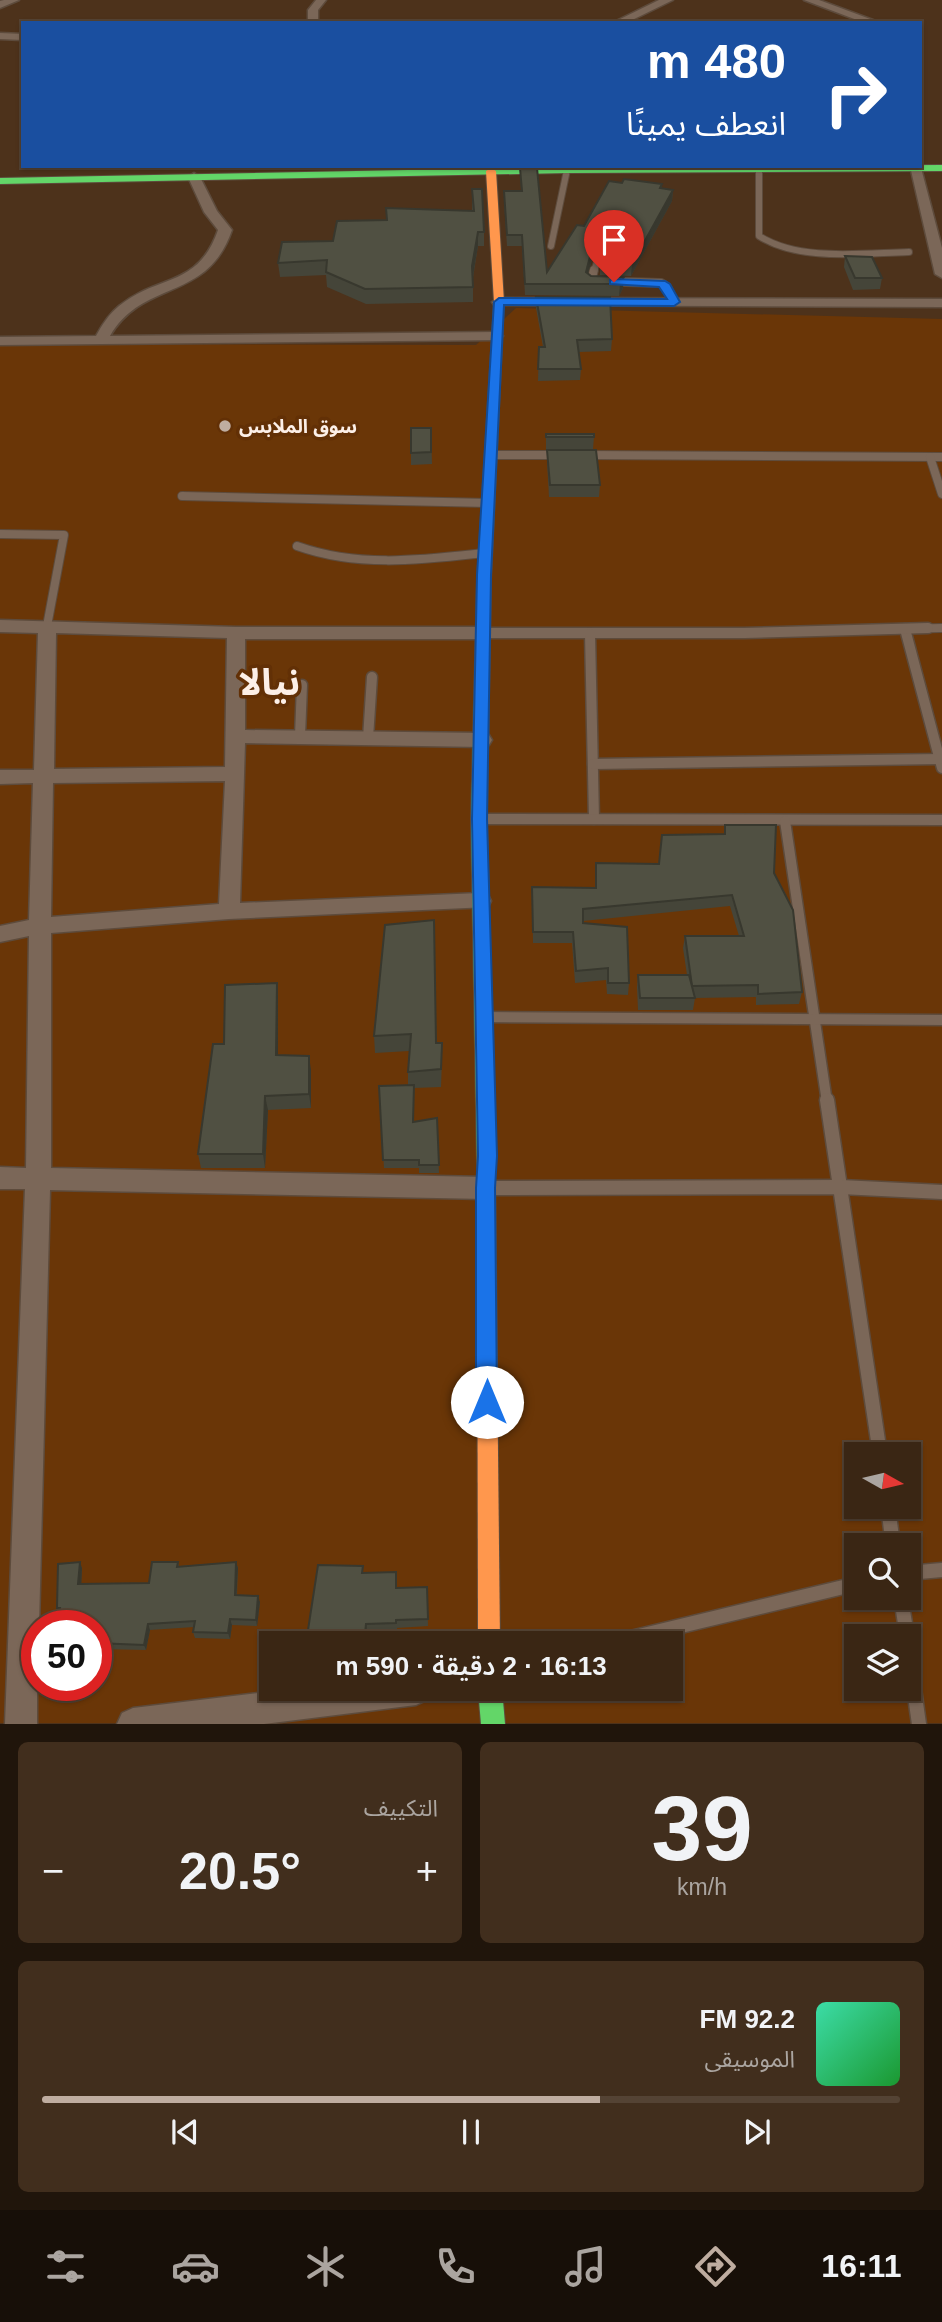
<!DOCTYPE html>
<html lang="ar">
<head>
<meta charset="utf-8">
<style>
  :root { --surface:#3a2614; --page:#412e1d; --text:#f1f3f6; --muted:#aba5a0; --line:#544334; --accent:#bfada0 }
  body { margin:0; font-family:Helvetica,"Noto Sans Arabic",sans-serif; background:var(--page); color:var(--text); direction:rtl; height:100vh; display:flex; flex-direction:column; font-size:26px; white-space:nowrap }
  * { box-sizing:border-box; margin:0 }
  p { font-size:23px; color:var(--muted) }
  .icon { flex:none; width:38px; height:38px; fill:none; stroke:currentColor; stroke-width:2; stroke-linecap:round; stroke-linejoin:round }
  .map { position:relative; height:1724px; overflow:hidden; direction:ltr }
  .side { display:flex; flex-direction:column; gap:18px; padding:18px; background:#20150b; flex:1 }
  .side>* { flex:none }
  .top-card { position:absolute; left:21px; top:21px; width:901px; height:147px; border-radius:0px; box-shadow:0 2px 5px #0004,0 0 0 2px var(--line); direction:rtl; background:#1a4fa0; color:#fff; overflow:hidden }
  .needle { width:46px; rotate:98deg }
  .controls { position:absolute; left:844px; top:1442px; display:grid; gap:14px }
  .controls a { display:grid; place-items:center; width:77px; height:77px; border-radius:0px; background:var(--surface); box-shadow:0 2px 5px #0004,0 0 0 2px var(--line); font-size:35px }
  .speed { position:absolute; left:21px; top:1610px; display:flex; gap:14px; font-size:35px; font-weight:700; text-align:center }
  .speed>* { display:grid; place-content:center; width:91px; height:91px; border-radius:50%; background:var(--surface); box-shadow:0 2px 5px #0004,0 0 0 2px var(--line); line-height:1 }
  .speed .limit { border:10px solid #d22; background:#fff; color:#111 }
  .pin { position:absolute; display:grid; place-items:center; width:60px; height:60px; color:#fff; margin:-72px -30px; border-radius:50% 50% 50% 0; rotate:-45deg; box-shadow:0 0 7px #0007 }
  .pin .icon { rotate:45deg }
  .me { position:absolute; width:77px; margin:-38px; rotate:0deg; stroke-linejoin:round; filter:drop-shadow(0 0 5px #0008) }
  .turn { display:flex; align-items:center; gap:24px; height:147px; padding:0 21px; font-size:32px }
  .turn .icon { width:91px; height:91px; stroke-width:2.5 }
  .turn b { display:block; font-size:49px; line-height:60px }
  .big { font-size:52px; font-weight:600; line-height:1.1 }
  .side .widget { flex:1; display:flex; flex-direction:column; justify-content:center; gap:10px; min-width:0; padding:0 24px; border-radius:10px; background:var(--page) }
  .side .dial { align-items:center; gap:0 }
  .dial b { font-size:91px; line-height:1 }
  .song { display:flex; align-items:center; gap:21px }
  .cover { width:84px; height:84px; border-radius:10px; background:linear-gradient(135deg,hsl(160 70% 55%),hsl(130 70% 35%)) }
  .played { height:7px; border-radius:4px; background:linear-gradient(90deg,var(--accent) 65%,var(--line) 65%) }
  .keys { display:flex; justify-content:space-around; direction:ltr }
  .heat { display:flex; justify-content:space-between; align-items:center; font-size:38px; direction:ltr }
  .side .tiles { flex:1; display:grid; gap:18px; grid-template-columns:1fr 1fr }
  .widget:last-child { grid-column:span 2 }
  .trip { position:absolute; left:259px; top:1631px; width:424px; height:70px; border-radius:0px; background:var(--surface); box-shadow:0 2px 5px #0004,0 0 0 2px var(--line); font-weight:600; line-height:70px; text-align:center; direction:rtl }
  .tabs { display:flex; height:112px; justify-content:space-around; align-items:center; background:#170f08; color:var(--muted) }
  .tabs .icon { width:49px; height:49px }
  .tabs .on { color:var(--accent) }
  .tabs b { font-size:32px; color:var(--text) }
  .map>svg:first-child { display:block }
  .built { fill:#6a3607; fill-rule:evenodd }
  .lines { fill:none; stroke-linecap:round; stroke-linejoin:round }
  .lane-far3-casing { stroke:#5d4b3c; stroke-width:8 }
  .lane-far2-casing { stroke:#5d4b3c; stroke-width:10 }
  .lane-far1-casing { stroke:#5d4b3c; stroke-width:13 }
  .lane-casing { stroke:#5d4b3c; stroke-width:17 }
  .street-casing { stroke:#5d4b3c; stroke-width:3 }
  .fast-casing { stroke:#5d4b3c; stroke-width:2 }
  .slow-casing { stroke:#5d4b3c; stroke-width:2 }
  .lane-far3 { stroke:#7b6758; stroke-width:6 }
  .lane-far2 { stroke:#7b6758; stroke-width:8 }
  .lane-far1 { stroke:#7b6758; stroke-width:10 }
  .lane { stroke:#7b6758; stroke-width:14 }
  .street { fill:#7b6758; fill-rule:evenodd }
  .fast { fill:#63d668; fill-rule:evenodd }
  .slow { fill:#ff974d; fill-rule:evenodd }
  .wall { fill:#454539 }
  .shaded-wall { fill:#38382e }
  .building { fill:#505042; stroke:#38382e; stroke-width:2 }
  .route { fill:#1a73e8; stroke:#114b97; stroke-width:2 }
  .poi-dot { fill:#bfada0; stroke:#623006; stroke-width:2.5 }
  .labels { text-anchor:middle; stroke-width:7; stroke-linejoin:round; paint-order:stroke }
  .far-poi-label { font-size:19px; font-weight:bold; fill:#fcefe7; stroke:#623006; text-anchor:start }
  .town-label { font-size:37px; font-weight:bold; fill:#fcefe7; stroke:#623006 }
</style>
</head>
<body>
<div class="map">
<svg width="942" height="1724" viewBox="0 0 942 1724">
  <rect width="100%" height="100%" fill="#4d321b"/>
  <path class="built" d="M516,308L942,319V1723H0V344L476,345ZM856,1454H908V1507H856ZM856,1545H908V1598H856ZM37,1626H96V1685H37ZM856,1636H908V1689H856ZM271,1643H670V1689H271Z"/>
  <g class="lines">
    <g class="lane-far3-casing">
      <g id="lane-far3">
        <path d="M759,169V236C800,262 863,253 909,252"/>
        <path d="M551,246L567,170"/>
        <path d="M594,272L600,251"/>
      </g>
    </g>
    <g class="lane-far2-casing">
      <g id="lane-far2">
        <path d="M594,270L591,281L661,283L667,287L674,302"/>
        <path d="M490,455H560"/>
        <path d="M583,455L942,457"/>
        <path d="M930,457L942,494"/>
        <path d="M182,496L489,503"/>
        <path d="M0,534L64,535L47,626"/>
        <path d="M297,546C359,568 421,560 485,553"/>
        <path d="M859,630L942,628"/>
      </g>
    </g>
    <g class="lane-far1-casing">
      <g id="lane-far1">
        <path d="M905,629L942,768"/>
        <path d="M483,633H744L928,628"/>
        <path d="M590,634L594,819"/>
        <path d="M300,736L302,685"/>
        <path d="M368,738L372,677"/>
        <path d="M593,764L940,759"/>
        <path d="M479,819L942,820"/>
        <path d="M785,821L827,1102"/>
        <path d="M485,1017L942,1020"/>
      </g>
    </g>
    <g class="lane-casing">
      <g id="lane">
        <path d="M827,1100L880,1454"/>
        <path d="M490,1188L841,1187L942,1192"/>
        <path d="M888,1507L893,1545"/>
        <path d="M908,1573L942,1570"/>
        <path d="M901,1598L907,1636"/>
        <path d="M610,1643L856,1584"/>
        <path d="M908,1647L919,1724"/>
      </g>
    </g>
    <g class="street-casing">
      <g id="street">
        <path d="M4,0H19L0,8V1Z"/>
        <path d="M316,0H326L318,10V23H308V10Z"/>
        <path d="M659,0H673L626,23H612Z"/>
        <path d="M804,0H819L881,23H865Z"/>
        <path d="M0,33L23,34V40L0,39Z"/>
        <path d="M910,166L921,168L942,248V278L935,274Z"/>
        <path d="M194,173L200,177L217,211L232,230C207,303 144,278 110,336L496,332L503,336L496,340L0,345V337L96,336C102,325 109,314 119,306C158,274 198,288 218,230L204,212L188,177Z"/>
        <path d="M499,298L942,299V307L494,305L492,302Z"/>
        <path d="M0,620L236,627H483L492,633L483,639H245V730L482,733L489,735L492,740L489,745L482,747L245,743L240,903L480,893L488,895L491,901L488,907L229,919L51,933V1168L485,1177L494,1180L497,1188L494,1196L485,1199L50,1190L39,1626H37V1724H5L25,1189H0V1167L26,1168L29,936L0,942V926L29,920L33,783L0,784V770H34L38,633L0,632ZM56,633L227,638L225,767L54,769ZM225,781L219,904L51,917L53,783Z"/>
        <path d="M291,1689H432L427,1700L416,1705L264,1724H117L122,1713L133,1708Z"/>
      </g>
    </g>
    <g class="fast-casing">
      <g id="fast">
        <path d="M942,165V171L567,173L0,184V178L567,167Z"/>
        <path d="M484,576L491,580L487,819L495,1166L493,1172L486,1174L479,1172L477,1166L471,819L477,580Z"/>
        <path d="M478,1689H502L505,1724H481Z"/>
      </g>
    </g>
    <g class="slow-casing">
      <g id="slow">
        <path d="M491,168L496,171L504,302L491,580L484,584L477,580L494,302L486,171Z"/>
        <path d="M486,1158L493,1160L495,1166L500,1643H478L477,1166L479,1160Z"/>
      </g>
    </g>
    <use href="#lane-far3" class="lane-far3"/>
    <use href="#lane-far2" class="lane-far2"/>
    <use href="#lane-far1" class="lane-far1"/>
    <use href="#lane" class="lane"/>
    <use href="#street" class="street"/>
    <use href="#fast" class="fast"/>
    <use href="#slow" class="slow"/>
  </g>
  <g class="wall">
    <path d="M520,168L547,272L584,226L622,183L662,184V188L673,190L672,201L631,276L600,275V263L604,249L601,245L595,249L588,274L591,276L624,277L623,288L619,296L525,295L522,246H507L504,202V191H521Z"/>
    <path d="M472,189L484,232V246H478L473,278V302L366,304L327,287L326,275L280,277L278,263L386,220V208L472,211Z"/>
    <path d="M845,256L882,278L880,289L853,290L844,267Z"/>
    <path d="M536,297L612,339L611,351L579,352L581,369L580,380L538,381L539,347H543L536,308Z"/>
    <path d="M411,428H431L432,464L411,465Z"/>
    <path d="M546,434L594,437L593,449H546Z"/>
    <path d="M547,450L600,485L599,497H549L547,462Z"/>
    <path d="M725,825L774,873L802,992L799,1004L756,1005V997L695,998L693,1010H638L637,987L638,975H687L683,948L685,936H739L730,906L583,921V923L629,983L628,995L607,994L606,980L575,983L572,943H533L532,887L595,888L596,863L659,864L724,834Z"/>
    <path d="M385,925L442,1060L441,1087L414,1088L413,1122L437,1118L439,1173H419V1168H384L379,1086L408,1085V1072L409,1051L375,1053L374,1036Z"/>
    <path d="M278,997V1055L311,1070V1108L268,1110L265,1168H201L198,1154L224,1044Z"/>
    <path d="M178,1562L179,1566L236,1562L238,1568L237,1595L260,1602L257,1626L232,1625L230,1639L195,1638L193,1632L194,1627L150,1630L146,1650L96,1649V1626L60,1614L57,1608L82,1568L81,1584L149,1583Z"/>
    <path d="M364,1573L397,1588L427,1587L428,1626L397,1628V1630L367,1632L366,1643H306Z"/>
  </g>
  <g class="shaded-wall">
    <path d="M673,190L672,201L631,276L632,264Z"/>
    <path d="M478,232V246L472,281V266Z"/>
    <path d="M602,234L601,245L595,249L585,284L586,272L595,237Z"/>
    <path d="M624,277L623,288L619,296L620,284Z"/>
    <path d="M277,983L278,997V1070L276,1055Z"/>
    <path d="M309,1056L311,1070V1108L309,1094Z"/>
    <path d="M265,1096L268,1110L265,1168L263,1154Z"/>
    <path d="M80,1562L82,1568L81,1590L78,1584Z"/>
    <path d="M236,1562L238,1568L236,1601L235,1595Z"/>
    <path d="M258,1596L260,1602L257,1626L256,1620Z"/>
    <path d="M230,1619L232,1625L230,1639L228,1633Z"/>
    <path d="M148,1624L150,1630L146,1650L144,1645Z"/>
    <path d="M366,1624L367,1632L366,1643H364Z"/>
  </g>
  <g class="building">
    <path d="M520,168H537L547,272L577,225L584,226L609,181L622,183L624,179L662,184L660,188L673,190L632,264L600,263L606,239L602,234L595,237L586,272L591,276L624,277L620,284H525L522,235H507L504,191H522Z"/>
    <path d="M472,189H482L484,232H478L472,266L473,287L365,289L326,272L327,260L278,263L282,242L333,241L337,221L387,220L386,208L474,211Z"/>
    <path d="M845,256L872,257L882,278H855Z"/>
    <path d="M536,297H610L612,339L577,340L581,369H538L539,347H545Z"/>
    <path d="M411,428H431V452L411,453Z"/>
    <rect x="546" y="434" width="48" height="3"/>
    <path d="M547,450H596L600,485H550Z"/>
    <path d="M725,825H776L774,873L793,910L802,992L758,994V985L692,986L685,936H744L732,895L583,909V923L627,927L629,983H608V968L576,971L573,932H533L532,887L596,888V863L659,864L662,835L725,834Z"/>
    <path d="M434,920L436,1043H442L441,1069L408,1072L411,1034L374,1036L385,925Z"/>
    <path d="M638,975H689L695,998H640Z"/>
    <path d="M277,983L276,1055L309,1056V1094L265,1096L263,1154H198L213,1044H224L225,985Z"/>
    <path d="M414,1085L413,1122L437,1118L439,1165H419V1160H383L379,1086Z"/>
    <path d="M80,1562L78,1584L149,1583L152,1562H178L177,1567L236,1562L235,1595L258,1596L256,1620L230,1619L228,1633L193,1632L195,1621L148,1624L144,1645L96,1643V1626H58L60,1608H57L58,1564Z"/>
    <path d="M318,1565L363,1566L362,1573L396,1572V1588L427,1587L428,1619L396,1620V1623L366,1624L364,1643H306Z"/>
  </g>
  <path class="route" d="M614,279L665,281L670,284L680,302L674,306L504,305L491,575L487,819L497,1156L495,1188L497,1402L494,1409L487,1412L479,1409L476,1402V1188L478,1156L472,819L477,575L494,302L499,298L667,299L659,287L610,284V280Z"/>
  <circle class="poi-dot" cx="225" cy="426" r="7"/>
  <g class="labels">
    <g class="far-poi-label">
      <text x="239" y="433">سوق الملابس</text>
    </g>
    <g class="town-label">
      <text x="269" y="695">نيالا</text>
    </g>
  </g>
</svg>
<div class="controls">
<a><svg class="needle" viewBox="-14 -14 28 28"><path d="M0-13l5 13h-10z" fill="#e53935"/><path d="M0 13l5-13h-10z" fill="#aba5a0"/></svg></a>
<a><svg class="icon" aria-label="search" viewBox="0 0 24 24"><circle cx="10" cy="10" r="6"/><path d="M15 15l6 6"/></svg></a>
<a><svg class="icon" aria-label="layers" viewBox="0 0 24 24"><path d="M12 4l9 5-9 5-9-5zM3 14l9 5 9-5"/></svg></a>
</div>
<div class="speed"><div class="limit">50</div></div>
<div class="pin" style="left:614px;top:282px;background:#d93025"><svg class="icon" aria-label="arrive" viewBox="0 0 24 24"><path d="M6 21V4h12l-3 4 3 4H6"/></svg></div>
<svg class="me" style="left:487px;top:1402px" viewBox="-20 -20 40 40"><circle r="19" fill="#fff"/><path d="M0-13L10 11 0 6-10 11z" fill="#1a73e8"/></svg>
<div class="trip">16:13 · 2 دقيقة · 590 m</div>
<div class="top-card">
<div class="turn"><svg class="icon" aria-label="right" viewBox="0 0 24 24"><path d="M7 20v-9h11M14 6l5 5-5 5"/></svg><div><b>480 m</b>انعطف يمينًا</div></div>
</div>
</div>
<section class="side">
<div class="tiles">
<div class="widget dial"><b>39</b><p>km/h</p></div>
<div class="widget"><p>التكييف</p>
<div class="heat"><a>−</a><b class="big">20.5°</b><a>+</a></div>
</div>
<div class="widget">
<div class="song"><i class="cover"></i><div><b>92.2 FM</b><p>الموسيقى</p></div></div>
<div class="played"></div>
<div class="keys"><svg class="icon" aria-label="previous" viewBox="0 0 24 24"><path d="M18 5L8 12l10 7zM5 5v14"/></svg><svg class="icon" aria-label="pause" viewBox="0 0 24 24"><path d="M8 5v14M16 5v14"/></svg><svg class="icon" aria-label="next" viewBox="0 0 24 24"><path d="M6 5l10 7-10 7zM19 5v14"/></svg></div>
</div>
</div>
</section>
<nav class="tabs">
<b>16:11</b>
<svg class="icon on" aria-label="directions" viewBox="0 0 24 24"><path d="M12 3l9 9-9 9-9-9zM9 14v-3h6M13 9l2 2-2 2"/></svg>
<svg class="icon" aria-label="music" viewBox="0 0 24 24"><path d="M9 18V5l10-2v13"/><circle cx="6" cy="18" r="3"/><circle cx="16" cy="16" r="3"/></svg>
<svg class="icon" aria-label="phone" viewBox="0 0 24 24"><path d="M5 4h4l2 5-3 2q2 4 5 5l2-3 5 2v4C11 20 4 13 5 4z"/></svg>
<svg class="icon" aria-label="climate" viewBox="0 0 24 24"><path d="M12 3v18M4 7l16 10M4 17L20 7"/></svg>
<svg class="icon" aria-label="car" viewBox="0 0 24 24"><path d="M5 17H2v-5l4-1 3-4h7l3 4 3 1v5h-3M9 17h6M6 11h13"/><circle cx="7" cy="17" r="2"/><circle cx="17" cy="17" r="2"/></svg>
<svg class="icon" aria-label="filters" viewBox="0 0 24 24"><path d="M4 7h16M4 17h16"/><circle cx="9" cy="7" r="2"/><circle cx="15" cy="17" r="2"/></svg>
</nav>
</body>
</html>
